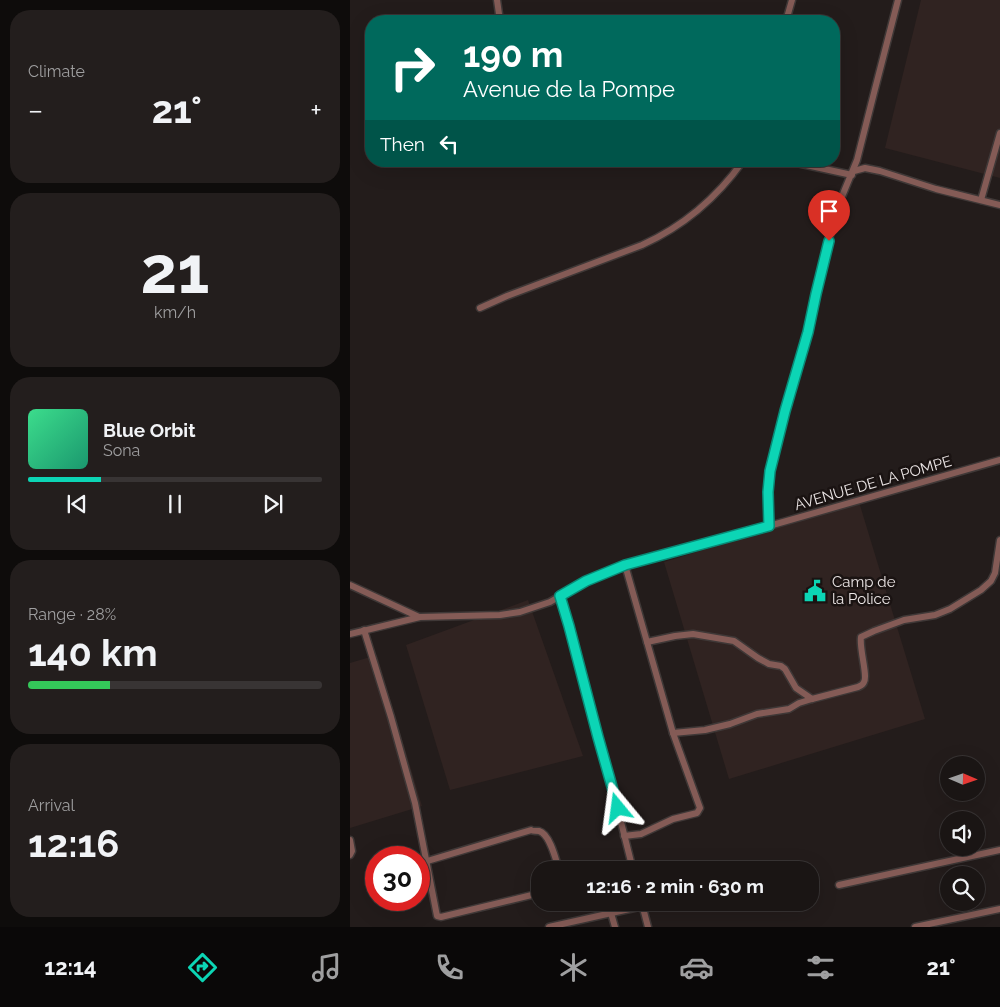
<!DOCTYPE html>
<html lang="en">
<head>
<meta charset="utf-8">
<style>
  :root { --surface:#1a1514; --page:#231e1d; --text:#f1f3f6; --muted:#9f9fa0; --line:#383434; --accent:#0cd5b5 }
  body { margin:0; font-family:Raleway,sans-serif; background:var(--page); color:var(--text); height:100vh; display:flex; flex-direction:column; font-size:19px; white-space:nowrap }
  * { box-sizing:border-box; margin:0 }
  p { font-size:16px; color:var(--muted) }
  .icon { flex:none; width:28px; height:28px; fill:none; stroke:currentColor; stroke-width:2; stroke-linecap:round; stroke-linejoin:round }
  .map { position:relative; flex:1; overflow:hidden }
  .details { display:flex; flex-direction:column; gap:10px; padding:10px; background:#0e0c0b; width:350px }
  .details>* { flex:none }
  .guide { position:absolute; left:15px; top:15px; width:475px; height:152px; border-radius:20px; box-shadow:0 5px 20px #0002,0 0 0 1px var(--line); background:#00695c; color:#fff; overflow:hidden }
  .needle { width:32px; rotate:92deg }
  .buttons { position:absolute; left:590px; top:756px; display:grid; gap:10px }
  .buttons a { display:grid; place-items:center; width:45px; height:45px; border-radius:50%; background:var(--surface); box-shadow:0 5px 20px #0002,0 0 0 1px var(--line); font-size:25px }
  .speed { position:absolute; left:15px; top:846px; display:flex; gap:10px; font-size:25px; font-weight:700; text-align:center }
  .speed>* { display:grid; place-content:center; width:65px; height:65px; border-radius:50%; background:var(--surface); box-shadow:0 5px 20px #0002,0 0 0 1px var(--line); line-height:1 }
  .speed .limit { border:8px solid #d22; background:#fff; color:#111 }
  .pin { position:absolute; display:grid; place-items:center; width:42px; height:42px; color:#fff; margin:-51px -21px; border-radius:50% 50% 50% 0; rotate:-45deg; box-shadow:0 0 5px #0007 }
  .pin .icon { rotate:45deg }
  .me { position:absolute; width:55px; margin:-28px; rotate:344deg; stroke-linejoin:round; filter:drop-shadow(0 0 4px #0008) }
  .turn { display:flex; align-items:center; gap:18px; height:105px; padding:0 15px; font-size:22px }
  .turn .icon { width:65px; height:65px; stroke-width:2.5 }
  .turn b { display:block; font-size:35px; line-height:42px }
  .then { display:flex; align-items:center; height:48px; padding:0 15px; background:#0003; gap:10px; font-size:19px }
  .big { font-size:38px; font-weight:700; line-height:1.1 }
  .details .widget { flex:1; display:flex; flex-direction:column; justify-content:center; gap:8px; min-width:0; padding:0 18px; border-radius:20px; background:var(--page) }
  .details .dial { align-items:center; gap:0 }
  .dial b { font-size:65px; line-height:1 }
  .song { display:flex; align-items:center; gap:15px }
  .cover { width:60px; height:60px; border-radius:8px; background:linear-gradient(135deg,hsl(150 70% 55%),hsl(160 70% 35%)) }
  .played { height:5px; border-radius:2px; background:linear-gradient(90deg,var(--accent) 25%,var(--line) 25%) }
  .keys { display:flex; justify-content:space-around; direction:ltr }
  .heat { display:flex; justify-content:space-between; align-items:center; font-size:28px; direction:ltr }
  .charge { height:8px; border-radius:4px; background:linear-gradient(90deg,#34c759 28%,var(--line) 0) }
  .trip { position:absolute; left:181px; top:861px; width:288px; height:50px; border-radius:20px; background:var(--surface); box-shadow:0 5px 20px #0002,0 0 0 1px var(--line); font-weight:700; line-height:50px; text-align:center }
  .menu { display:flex; height:80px; justify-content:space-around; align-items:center; background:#0a0808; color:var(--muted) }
  .menu .icon { width:35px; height:35px }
  .menu .on { color:var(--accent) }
  .menu b { font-size:22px; color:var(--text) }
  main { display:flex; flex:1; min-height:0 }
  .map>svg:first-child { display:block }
  .built { fill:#302321 }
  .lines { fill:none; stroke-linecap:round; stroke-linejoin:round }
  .minor-casing { stroke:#3f3837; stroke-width:9 }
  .minor { stroke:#845b56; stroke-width:6 }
  .route-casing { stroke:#088a76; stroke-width:12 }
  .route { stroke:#0cd5b5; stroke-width:9 }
  .labels { text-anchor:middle; stroke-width:5; stroke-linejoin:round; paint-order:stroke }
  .street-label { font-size:15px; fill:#ebe5e5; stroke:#1a1312 }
  .poi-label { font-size:15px; fill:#ebe5e5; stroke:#1a1312; text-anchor:start }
</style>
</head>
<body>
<main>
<section class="details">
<div class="widget"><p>Climate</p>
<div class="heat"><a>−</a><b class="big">21°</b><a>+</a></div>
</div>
<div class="widget dial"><b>21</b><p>km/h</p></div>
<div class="widget">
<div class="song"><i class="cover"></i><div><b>Blue Orbit</b><p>Sona</p></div></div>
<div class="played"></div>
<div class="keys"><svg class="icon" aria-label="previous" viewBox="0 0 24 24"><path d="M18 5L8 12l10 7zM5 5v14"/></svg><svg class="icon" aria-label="pause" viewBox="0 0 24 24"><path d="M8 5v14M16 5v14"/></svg><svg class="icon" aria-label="next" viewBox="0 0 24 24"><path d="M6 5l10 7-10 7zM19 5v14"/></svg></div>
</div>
<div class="widget"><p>Range · 28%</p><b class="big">140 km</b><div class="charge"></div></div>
<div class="widget"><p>Arrival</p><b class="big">12:16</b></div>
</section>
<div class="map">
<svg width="650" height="927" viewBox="0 0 650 927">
  <rect width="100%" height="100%" fill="#231c1b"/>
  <g class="built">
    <path d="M571,0H650V178L535,148Z"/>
    <path d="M509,502L575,719L379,779L314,562Z"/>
    <path d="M178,600L233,756L100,790L56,645Z"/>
    <path d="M27,655L72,806L0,828V663Z"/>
  </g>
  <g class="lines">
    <g class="minor-casing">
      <g id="minor">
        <path d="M147,0L150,21"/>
        <path d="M436,21L442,0"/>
        <path d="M438,161L502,175"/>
        <path d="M504,171L515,168L530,171L586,189L650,205"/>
        <path d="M631,200L650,133"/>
        <path d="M130,308L157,296L292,245C334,226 366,199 393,161"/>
        <path d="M419,526L418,486L424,451L458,332L466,294L486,211L507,160L525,89L548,0"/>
        <path d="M0,585L69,617"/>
        <path d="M211,596L219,626L248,737L265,798L283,870"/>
        <path d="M14,630L41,717L65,803L87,916L91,917L190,893"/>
        <path d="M0,634L70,617L150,615L170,612L200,602L236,581L275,565L419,526L650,460"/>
        <path d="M297,642L325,636L343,634L384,641L408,658L419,664L431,666L435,669L446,688L462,699"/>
        <path d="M323,733L355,730L380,724L407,714L439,709L449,703L462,699L508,687C510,686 513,685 514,682C518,676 509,648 511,637L524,631L554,620L585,615L600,609L631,590L641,581L645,573L650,540"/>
        <path d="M274,836L291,834L323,819L347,813L350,808L323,733L275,565"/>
        <path d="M0,840L2,851L0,855"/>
        <path d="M77,861L181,830C182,831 189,831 189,831C200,834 206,860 209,870"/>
        <path d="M269,870L282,866"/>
        <path d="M489,885L650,850"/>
        <path d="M292,904L298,927"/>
        <path d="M261,913L265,927"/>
        <path d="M199,927L293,906"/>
        <path d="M565,927L650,909"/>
      </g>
    </g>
    <use href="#minor" class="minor"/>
  </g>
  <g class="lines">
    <g class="route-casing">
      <path id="route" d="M268,808L248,737L219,626L210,596L236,581L275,565L419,526L418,492L420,471L435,411L458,332L466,294L479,241"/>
    </g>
    <use href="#route" class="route"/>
  </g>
  <defs>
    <g id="civic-bare" transform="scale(1.725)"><path d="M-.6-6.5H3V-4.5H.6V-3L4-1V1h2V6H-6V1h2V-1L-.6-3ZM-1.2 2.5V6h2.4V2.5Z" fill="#0cd5b5" stroke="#1a1312" stroke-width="2.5" paint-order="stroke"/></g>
  </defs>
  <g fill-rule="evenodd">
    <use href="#civic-bare" x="465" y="591"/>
  </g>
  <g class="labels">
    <g class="street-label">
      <text transform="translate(523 483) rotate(-16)" y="5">AVENUE DE LA POMPE</text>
    </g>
    <g class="poi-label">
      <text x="482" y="587">Camp de<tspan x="482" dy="17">la Police</tspan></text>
    </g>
  </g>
</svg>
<div class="buttons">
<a><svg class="needle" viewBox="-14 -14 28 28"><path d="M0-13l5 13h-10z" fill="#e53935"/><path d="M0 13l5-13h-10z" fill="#9f9fa0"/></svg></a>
<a><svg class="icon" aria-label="sound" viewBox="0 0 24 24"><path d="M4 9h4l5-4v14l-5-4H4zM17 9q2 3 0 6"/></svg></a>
<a><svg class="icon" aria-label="search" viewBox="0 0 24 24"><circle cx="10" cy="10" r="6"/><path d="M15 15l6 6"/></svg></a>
</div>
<div class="speed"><div class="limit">30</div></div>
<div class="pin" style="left:479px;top:241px;background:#d93025"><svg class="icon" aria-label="arrive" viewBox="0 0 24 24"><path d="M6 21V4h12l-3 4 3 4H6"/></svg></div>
<svg class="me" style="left:268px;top:808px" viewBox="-20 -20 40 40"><path d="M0-17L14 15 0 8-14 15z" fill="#0cd5b5" stroke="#fff" stroke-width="4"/></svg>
<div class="trip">12:16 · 2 min · 630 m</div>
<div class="guide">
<div class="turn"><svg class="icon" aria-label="right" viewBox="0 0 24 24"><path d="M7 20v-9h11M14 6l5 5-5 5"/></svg><div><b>190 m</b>Avenue de la Pompe</div></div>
<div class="then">Then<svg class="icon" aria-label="left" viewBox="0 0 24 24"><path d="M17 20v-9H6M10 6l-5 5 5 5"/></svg></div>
</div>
</div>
</main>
<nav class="menu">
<b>12:14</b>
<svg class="icon on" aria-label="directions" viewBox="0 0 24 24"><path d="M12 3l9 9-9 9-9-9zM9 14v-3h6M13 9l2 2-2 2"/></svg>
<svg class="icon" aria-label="music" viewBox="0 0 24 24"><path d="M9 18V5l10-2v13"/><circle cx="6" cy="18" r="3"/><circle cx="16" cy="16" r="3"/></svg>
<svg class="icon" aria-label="phone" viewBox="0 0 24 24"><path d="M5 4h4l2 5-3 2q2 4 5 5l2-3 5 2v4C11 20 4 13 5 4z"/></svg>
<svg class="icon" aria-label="climate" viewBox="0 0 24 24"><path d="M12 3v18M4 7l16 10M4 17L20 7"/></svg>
<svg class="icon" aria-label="car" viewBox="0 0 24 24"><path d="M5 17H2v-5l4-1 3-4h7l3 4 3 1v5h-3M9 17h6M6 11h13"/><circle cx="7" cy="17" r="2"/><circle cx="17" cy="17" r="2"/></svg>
<svg class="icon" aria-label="filters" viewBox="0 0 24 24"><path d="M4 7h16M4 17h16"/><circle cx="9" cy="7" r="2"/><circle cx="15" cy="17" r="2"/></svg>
<b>21°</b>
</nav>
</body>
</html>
